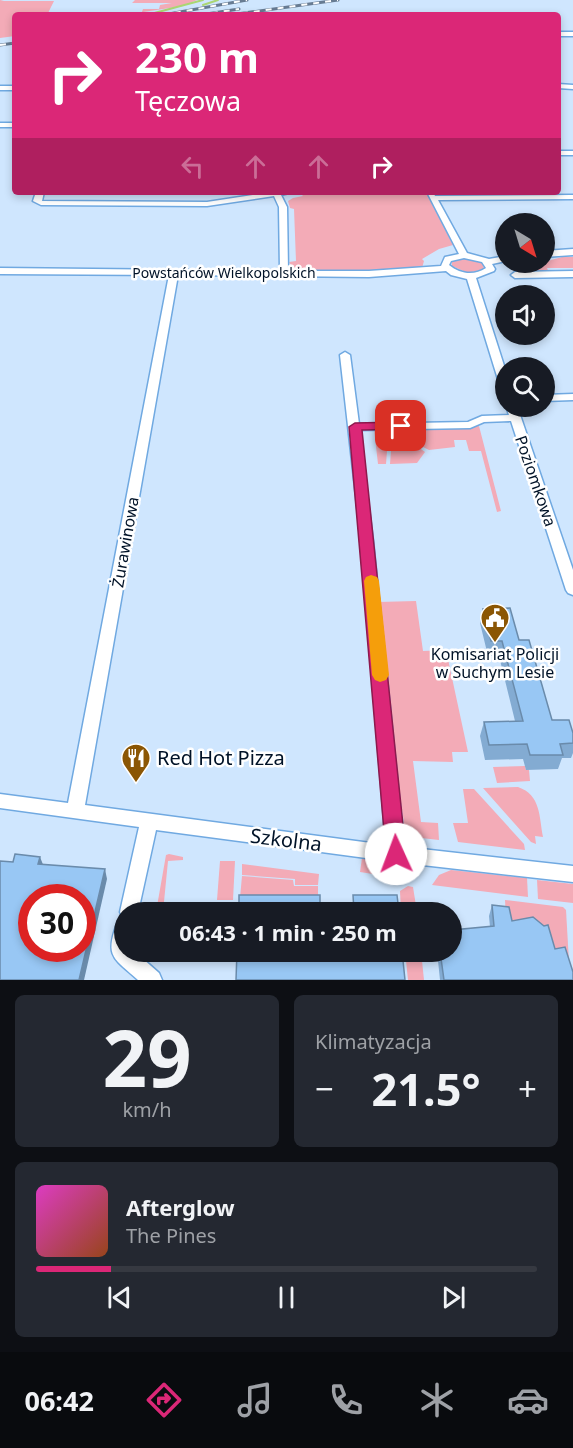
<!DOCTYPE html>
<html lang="pl">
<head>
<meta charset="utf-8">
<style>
  :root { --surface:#171b24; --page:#242831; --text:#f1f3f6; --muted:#9ea1a6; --line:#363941; --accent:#db2777 }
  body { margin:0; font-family:"Noto Sans",sans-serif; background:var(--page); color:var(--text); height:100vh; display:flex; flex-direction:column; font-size:22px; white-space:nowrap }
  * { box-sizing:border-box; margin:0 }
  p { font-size:20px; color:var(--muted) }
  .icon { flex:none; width:33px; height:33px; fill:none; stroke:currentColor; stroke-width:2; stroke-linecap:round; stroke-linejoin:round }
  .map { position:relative; height:980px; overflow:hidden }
  .details { display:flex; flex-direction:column; gap:15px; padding:15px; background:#0d0f14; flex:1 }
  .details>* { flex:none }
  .top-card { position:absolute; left:12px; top:12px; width:549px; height:183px; border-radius:6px; box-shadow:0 3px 9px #0003; background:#db2777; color:#fff; overflow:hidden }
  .needle { width:39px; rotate:142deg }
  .controls { position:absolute; left:495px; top:213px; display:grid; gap:12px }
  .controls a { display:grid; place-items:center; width:60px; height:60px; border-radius:50%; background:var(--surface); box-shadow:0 3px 9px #0003; font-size:30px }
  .speed { position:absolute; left:18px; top:884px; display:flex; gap:12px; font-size:30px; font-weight:700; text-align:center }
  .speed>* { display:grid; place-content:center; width:78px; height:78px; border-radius:50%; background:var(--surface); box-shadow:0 3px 9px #0003; line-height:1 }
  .speed .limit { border:9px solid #d22; background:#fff; color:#111 }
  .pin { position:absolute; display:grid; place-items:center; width:51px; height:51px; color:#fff; margin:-26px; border-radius:12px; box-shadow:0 3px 9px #0006 }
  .me { position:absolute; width:66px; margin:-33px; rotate:358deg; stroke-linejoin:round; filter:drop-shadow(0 0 4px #0008) }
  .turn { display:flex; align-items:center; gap:21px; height:126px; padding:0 24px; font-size:27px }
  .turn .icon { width:78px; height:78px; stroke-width:2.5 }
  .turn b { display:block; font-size:42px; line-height:51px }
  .lanes { display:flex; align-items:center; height:57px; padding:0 24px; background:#0003; justify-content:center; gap:30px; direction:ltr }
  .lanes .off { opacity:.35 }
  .big { font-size:45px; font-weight:700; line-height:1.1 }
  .details .card { flex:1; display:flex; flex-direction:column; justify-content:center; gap:9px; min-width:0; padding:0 21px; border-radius:9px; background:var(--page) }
  .details .dial { align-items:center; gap:0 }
  .dial b { font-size:78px; line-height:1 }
  .song { display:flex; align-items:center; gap:18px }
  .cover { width:72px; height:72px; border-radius:9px; background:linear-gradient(135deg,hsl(310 70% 55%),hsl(20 70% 35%)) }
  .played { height:6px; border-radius:3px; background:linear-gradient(90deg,var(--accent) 15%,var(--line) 15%) }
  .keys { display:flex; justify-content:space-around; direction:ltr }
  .heat { display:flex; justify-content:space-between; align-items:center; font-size:33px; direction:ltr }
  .details .tiles { flex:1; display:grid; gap:15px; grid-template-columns:1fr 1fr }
  .card:last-child { grid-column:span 2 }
  .trip { position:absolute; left:114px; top:902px; width:348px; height:60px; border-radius:30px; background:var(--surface); box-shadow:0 3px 9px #0003; font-weight:700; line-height:60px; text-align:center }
  .tabs { display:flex; height:96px; justify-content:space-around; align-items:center; background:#090b0e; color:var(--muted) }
  .tabs .icon { width:42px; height:42px }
  .tabs .active { color:var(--accent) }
  .tabs b { font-size:27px; color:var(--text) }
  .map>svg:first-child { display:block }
  .green { fill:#f3abb7 }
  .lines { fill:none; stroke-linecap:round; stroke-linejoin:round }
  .stream { stroke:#abd673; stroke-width:2 }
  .street-casing { stroke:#70a9e1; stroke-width:3 }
  .street { fill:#fff; fill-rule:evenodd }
  .rail-casing { stroke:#677b92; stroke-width:3 }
  .rail { stroke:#fff; stroke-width:2; stroke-dasharray:6; stroke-linecap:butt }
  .wall { fill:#83abd2 }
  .shaded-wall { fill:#6a8bab }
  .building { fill:#98c7f4; stroke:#6a8bab; stroke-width:1.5; fill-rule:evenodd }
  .route { fill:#db2777; stroke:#8e194d; stroke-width:1.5 }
  .slow { fill:#f59e0b }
  .labels { text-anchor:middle; stroke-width:5; stroke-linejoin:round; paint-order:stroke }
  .far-street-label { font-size:14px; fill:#001227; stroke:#fff }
  .street-label { font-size:16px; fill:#001227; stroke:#fff }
  .poi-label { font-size:16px; fill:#001227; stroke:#fff }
  .near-poi-label { font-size:20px; fill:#001227; stroke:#fff; text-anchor:start }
  .near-street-label { font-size:20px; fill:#001227; stroke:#fff }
</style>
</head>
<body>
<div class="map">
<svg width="573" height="980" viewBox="0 0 573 980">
  <rect width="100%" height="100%" fill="#cfe6fe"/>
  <g class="green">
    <path d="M0,0L4,1H54L47,15H15V36L0,38Z"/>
    <path d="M135,0H197L183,6L123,15L142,12L143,9H159L160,5L172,3H132Z"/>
    <path d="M304,192H426L453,245L439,249L422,259L424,261L422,268L371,271L294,270L289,262L296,261L294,209L290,208L288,201L293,198L303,196L301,194Z"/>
    <path d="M463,257L482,262L484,269L468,273L452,266V262Z"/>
    <path d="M562,257H573V268H547L549,273C537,273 528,268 516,268L514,263L544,262Z"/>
    <path d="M479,426L501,511L497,512L481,451H469L466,440H454L455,447L429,450L419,445V436L410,430L390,431L382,438L387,451L386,464H378L374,429Z"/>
    <path d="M392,433H408L416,438L414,444L425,452L417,463L390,464L391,451L386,437Z"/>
    <path d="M416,601L423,651L446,650L468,752H452L453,762L413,761L421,822L438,823L439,840L404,836V822L392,749L378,602Z"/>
    <path d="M525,766L526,770H529L530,781L497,783L493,767Z"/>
    <path d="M518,787C541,795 539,816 543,837L535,836L536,844L531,842L483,788Z"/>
    <path d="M463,789H474L524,844L525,850L458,842L453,823H468Z"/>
    <path d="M169,854L183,857V860L168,861L163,912H156L166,855Z"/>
    <path d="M362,858L396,863L406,873L392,877L360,872Z"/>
    <path d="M220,861H235L233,900H217Z"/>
    <path d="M242,864L319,874L318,885H295V879L242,875Z"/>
    <path d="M451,870L527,878L528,897L432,885L439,875Z"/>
    <path d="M242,876L293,880L294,886H318V899L240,898Z"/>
    <path d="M537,880L573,884V903L538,899Z"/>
    <path d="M408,886L413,887L417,912H401L400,891Z"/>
    <path d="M505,900L563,907L566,910L569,962L518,930L506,918Z"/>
    <path d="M405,951H421L424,980H408Z"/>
  </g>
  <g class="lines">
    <g class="stream">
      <path d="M203,5L218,0"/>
      <path d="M147,15L203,0"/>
    </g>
    <g class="street-casing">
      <g id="street">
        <rect x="558" y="32" width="15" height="4"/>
        <path d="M558,84L573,85V89L558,88Z"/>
        <rect x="0" y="86" width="15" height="4"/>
        <rect x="0" y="123" width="15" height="4"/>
        <rect x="558" y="151" width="15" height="4"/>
        <path d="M36,192H44L42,201L207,202L272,192H293L281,195L287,207L288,271H369L441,266L445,257L459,254L427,192H433L435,196L573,195V199L438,200L467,253L489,259L506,256V261L492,264L495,269L494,271L476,278L506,372V392L501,389L467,279L451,275L446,271L369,277L178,275L85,805L386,845L361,541L340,355L345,352L350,355L359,424L468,422L482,416L509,415L506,406H517L573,570V595L568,593L566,590L511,421L484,422L470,428L359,430L373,541L404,847L573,866V882L396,862L156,830L138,912H124V919L120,912L139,827L0,808V794L68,803L169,275L0,274V268L280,271L279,207L274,196L207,206L41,205L33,201ZM464,258L482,262L486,268C474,276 460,274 449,265L451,261Z"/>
        <path d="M573,249V255L544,257V251Z"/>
        <path d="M573,271V277L515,278L511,275L515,272Z"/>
        <path d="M573,394V400L544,401V395Z"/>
        <path d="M124,922V951H134L159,973L162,980H138C115,959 104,957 117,924Z"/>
      </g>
    </g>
    <use href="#street" class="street"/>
    <g class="rail-casing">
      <g id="rail">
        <path d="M163,15L247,0"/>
        <path d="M200,15L239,9"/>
        <path d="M230,15L338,0"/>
        <path d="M0,45L15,43"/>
      </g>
    </g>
    <use href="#rail" class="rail"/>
  </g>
  <g class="wall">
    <path d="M483,609L519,640L552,720L573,733V753L571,758H562L558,769L526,770L523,759L485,760L480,736L484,722L515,721L499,656H488L480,623Z"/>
    <path d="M492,905L512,921L555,949L573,980H440L437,951H452L490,927L489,916Z"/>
  </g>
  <g class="shaded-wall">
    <path d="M40,857L44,867L38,864Z"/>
    <path d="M105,869L107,879L84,980H79Z"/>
  </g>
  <g class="building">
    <path d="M510,608L519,640H529L552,720H569L573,733V743L560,744L563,755H530L527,744L489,745L484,722L523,721L502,641H491L483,609Z"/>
    <path d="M15,854L40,857L38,864L105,869L79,980H0V861L13,862ZM32,897H82V948H32Z"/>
    <rect x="239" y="895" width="81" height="17"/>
    <path d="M353,895H397L399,912H354Z"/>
    <path d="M492,905L509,907L512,921L533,917L544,926L548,925L555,949L565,947L573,972V980H444L440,951H452V930L494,926Z"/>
    <path d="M237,951H402L405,980H236Z"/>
  </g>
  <path class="route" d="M401,422L407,426L406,429L362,430L406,854L403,861L396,863L389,861L386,854L349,427L355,423Z"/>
  <path class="slow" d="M371,575L377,577L379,581L389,675L386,680L380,682L375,680L372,675L364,581L366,577Z"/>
  <defs>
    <g id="civic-pin" transform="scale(1.5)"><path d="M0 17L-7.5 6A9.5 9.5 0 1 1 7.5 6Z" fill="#8b5604" stroke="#fff"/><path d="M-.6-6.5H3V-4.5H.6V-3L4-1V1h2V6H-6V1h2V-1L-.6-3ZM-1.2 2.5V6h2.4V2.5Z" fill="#fff"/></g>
    <g id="restaurant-pin" transform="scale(1.5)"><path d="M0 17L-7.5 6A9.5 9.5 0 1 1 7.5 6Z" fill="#8b5604" stroke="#fff"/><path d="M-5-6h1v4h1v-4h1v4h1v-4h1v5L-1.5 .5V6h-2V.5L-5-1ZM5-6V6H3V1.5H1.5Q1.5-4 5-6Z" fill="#fff"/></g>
  </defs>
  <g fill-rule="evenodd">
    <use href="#civic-pin" x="495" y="618"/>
    <use href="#restaurant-pin" x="136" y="758"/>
  </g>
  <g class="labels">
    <g class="far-street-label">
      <text x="224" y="278">Powstańców Wielkopolskich</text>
    </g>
    <g class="street-label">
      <text transform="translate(536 481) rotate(71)" y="6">Poziomkowa</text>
      <text transform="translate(125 542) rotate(-80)" y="6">Żurawinowa</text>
    </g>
    <g class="poi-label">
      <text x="495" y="660">Komisariat Policji<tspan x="495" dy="18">w Suchym Lesie</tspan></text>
    </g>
    <g class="near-poi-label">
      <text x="157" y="765">Red Hot Pizza</text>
    </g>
    <g class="near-street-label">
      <text transform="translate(286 840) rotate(7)" y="7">Szkolna</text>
    </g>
  </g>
</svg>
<div class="controls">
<a><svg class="needle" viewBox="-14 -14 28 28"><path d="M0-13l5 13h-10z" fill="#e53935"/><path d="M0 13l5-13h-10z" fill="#9ea1a6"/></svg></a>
<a><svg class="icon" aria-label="sound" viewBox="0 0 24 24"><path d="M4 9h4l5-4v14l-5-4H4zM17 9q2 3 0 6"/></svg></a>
<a><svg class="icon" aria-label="search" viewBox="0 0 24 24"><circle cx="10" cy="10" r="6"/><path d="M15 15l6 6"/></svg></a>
</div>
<div class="speed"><div class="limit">30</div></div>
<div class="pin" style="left:401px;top:426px;background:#d93025"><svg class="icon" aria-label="arrive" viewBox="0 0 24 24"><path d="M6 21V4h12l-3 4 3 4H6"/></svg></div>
<svg class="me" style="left:396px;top:854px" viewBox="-20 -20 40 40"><circle r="19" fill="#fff"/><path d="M0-13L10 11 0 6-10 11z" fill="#db2777"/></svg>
<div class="trip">06:43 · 1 min · 250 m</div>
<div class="top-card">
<div class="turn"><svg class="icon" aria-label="right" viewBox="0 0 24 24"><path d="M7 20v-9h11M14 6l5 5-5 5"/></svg><div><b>230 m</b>Tęczowa</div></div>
<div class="lanes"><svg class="icon off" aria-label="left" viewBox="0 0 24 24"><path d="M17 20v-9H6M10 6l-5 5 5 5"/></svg><svg class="icon off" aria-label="ahead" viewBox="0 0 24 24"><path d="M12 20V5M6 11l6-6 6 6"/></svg><svg class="icon off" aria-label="ahead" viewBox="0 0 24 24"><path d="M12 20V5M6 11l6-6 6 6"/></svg><svg class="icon" aria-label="right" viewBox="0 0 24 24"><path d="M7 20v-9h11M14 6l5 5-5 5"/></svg></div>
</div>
</div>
<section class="details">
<div class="tiles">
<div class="card dial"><b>29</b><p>km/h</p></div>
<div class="card"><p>Klimatyzacja</p>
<div class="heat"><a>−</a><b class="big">21.5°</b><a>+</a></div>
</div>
<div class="card">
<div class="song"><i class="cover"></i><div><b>Afterglow</b><p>The Pines</p></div></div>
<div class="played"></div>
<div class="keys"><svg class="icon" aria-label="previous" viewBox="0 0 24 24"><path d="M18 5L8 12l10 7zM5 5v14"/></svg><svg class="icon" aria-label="pause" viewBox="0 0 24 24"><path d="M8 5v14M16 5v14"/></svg><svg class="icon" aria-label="next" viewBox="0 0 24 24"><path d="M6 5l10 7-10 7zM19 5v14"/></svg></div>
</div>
</div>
</section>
<nav class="tabs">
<b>06:42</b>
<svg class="icon active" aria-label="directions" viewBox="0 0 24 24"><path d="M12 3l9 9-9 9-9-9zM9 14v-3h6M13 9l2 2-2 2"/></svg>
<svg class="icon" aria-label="music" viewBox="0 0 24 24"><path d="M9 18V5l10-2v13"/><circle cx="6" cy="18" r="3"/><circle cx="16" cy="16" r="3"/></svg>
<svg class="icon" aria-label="phone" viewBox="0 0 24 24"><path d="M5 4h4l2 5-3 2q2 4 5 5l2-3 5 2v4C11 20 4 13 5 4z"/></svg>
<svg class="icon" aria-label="climate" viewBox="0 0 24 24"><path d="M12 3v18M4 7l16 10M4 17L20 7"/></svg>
<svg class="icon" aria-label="car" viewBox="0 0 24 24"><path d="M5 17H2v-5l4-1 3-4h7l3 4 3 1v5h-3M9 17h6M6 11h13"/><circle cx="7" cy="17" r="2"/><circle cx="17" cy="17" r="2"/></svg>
</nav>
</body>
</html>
